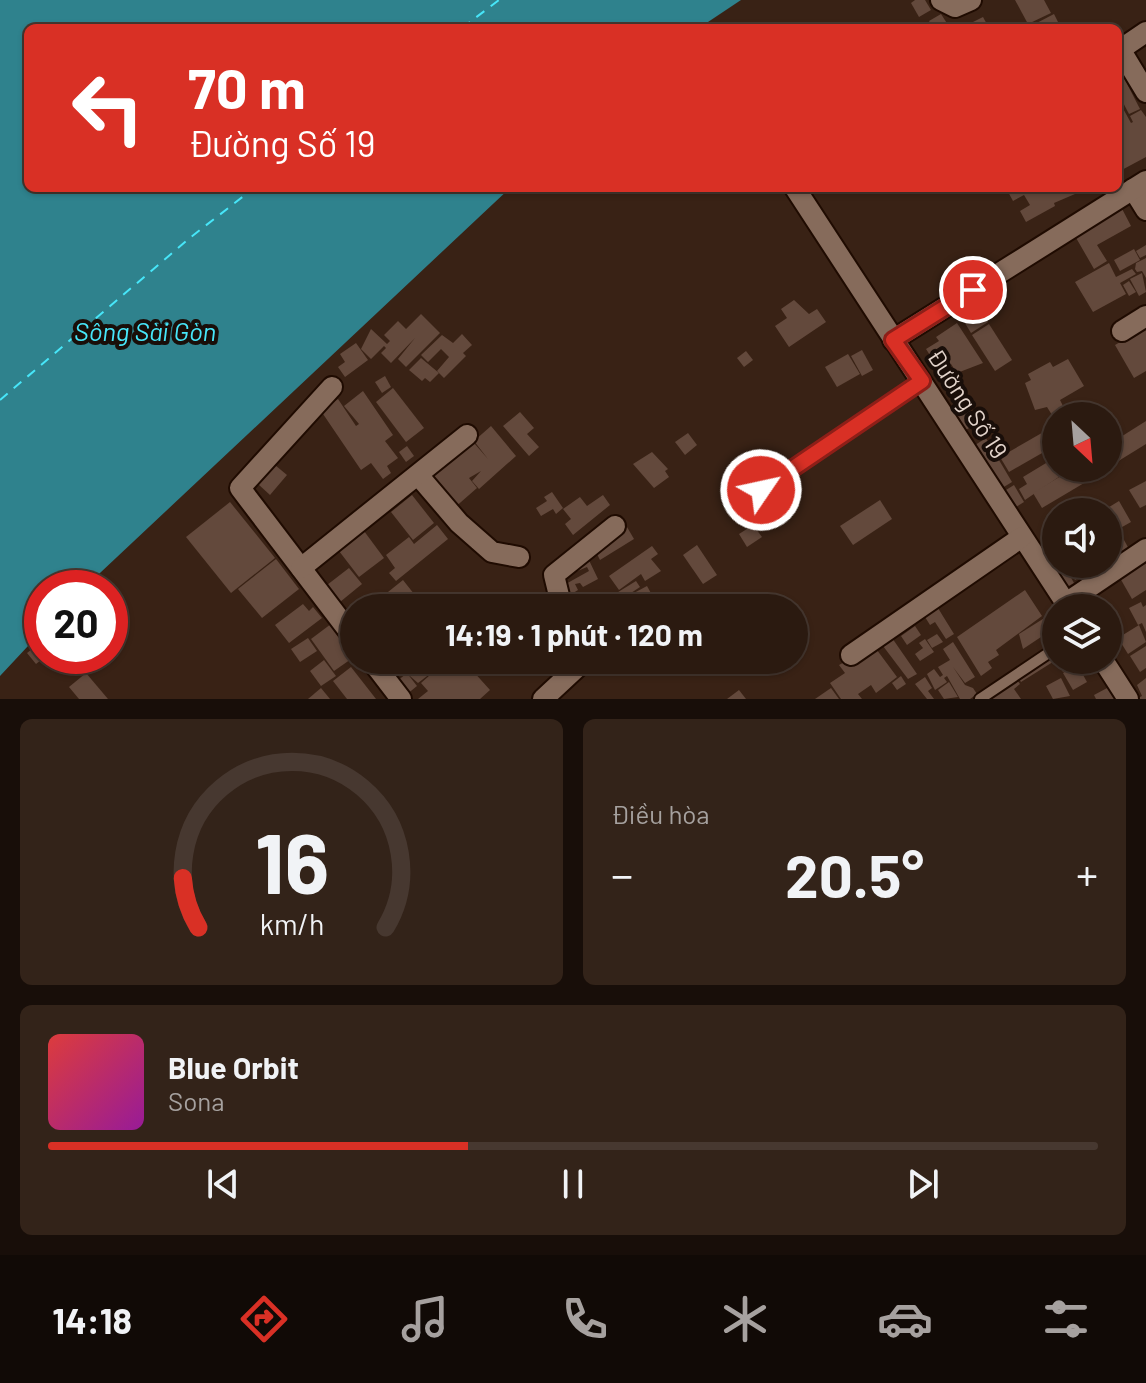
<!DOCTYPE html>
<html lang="vi">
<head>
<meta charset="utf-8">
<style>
  :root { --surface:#2b1a10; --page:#332319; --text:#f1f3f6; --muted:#a6a19f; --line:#473830; --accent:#d93025 }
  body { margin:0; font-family:Barlow,sans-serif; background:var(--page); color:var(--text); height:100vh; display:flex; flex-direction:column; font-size:30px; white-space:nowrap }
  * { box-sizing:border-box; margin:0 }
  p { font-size:26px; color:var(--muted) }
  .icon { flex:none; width:44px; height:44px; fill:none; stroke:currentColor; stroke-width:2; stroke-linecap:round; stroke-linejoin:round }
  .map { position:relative; height:699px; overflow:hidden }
  .sheet { display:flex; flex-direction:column; gap:20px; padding:20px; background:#180e09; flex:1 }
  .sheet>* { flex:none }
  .top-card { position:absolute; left:24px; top:24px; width:1098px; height:168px; border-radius:12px; box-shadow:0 2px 6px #0004,0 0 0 2px var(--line); background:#d93025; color:#fff; overflow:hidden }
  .needle { width:52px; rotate:154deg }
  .buttons { position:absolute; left:1042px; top:402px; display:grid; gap:16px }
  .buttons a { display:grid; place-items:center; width:80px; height:80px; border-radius:50%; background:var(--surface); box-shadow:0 2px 6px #0004,0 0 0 2px var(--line); font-size:40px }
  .speed { position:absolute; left:24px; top:570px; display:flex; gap:16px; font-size:40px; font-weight:700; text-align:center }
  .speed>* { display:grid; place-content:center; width:104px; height:104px; border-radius:50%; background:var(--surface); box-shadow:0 2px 6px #0004,0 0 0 2px var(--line); line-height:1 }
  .speed .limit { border:12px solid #d22; background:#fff; color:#111 }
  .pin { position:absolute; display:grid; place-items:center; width:68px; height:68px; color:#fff; margin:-34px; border:4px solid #fff; border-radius:50%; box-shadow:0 2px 8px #0007 }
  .me { position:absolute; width:88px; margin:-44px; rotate:56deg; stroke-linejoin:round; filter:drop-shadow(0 0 6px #0008) }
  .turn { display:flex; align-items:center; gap:28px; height:168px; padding:0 32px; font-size:36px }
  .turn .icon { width:104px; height:104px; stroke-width:2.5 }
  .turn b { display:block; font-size:56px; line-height:68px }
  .big { font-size:60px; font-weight:700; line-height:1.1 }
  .sheet .widget { flex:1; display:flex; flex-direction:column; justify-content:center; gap:12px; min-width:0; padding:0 28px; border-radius:12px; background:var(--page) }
  .sheet .dial { align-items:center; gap:0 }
  .dial svg { height:208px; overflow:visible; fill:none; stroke:var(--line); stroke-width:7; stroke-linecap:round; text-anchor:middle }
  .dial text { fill:var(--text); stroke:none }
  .song { display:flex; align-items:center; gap:24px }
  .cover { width:96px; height:96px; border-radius:12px; background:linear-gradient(135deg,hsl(0 70% 55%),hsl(300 70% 35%)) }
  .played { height:8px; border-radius:4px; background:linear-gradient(90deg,var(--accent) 40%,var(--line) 40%) }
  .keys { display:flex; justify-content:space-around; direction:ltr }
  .heat { display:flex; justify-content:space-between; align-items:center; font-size:44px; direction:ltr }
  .sheet .tiles { flex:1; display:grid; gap:20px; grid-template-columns:1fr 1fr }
  .widget:last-child { grid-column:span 2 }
  .trip { position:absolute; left:340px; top:594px; width:468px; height:80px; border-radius:40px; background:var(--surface); box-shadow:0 2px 6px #0004,0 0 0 2px var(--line); font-weight:700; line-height:80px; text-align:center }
  .tabs { display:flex; height:128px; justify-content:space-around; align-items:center; background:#110a06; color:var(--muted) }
  .tabs .icon { width:56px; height:56px }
  .tabs .current { color:var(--accent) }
  .tabs b { font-size:36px; color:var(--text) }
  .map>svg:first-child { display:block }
  .water { fill:#2f828d }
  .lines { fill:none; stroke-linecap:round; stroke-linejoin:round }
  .ferry { stroke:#47e6f9; stroke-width:2; stroke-dasharray:10 8; stroke-linecap:butt }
  .building { fill:#63493c }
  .service-casing { stroke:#1f0b01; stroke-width:14 }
  .minor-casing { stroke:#1f0b01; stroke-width:24 }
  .service { stroke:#866b5b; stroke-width:10 }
  .minor { stroke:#866b5b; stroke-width:20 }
  .route-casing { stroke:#8d1f18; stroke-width:20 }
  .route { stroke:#d93025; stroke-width:14 }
  .labels { text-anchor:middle; stroke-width:8; stroke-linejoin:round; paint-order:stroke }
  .street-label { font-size:24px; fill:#e3d4cb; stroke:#190e09 }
  .water-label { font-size:26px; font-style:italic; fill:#47e6f9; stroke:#190e09 }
</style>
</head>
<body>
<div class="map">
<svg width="1146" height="699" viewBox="0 0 1146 699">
  <rect width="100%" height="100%" fill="#392215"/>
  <path class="water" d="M0,0H741L699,28H28V188H510L84,588H42V631L0,676Z"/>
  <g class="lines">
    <g class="ferry">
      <path d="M462,28L499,0"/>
      <path d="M0,400L191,237L254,188"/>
    </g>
  </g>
  <g class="building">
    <path d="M915,0H925L931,10L919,17L911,3Z"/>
    <path d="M1015,0H1044L1051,13L1028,24Z"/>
    <path d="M941,14L950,28H933L929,21Z"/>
    <path d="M1054,14L1061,28H1027Z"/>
    <path d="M983,17L989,28H968L967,25Z"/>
    <path d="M1123,76L1140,109L1129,114L1118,93V78Z"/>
    <path d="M1120,103L1131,123L1133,122L1130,116L1141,110L1146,117V157L1118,172Z"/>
    <path d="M1011,188H1089L1054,203L1055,206L1026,222L1020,211L1030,205L1024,195L1013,201L1007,190Z"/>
    <path d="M1119,203L1131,226L1097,245L1107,261L1094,269L1075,236Z"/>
    <path d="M1146,245V255L1140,258L1136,251Z"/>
    <path d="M1134,249L1140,260L1120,271L1114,260Z"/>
    <path d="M1146,258V278L1142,271L1137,272L1135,269L1136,263Z"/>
    <path d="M1109,263L1116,277L1132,269L1136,274L1120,283L1126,294L1093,312L1075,282Z"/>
    <path d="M1142,273L1146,292L1139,296L1130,279Z"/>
    <path d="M1129,281L1136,292L1129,296L1123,285Z"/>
    <path d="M794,300L809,314L817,309L826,322L789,347L775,326L787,318L781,309Z"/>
    <path d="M977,305L988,322L971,333L960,315Z"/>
    <path d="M421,314L440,333L406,367L398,359L415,338L391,363L381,353L386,348L384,346L371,359L361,349L371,329L387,344L390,341L384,335L398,321L406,329Z"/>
    <path d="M957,323L983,363L957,373L951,364L940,371L926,349L939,341L936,337Z"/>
    <path d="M989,324L1012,360L995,371L972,335Z"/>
    <path d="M1146,327V371L1134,378L1115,345Z"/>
    <path d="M462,334L472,345L463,353L466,356L444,378L437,371L449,357L441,349L428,362L421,355L442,335L453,343Z"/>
    <path d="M356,343L368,360L345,377L338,367L345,362L340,354Z"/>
    <path d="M862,350L873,370L862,376L851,356Z"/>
    <path d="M746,351L753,360L744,367L737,358Z"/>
    <path d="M848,354L860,374L837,387L825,367Z"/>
    <path d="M421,358L439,373L430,382L425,378L422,381L409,370Z"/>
    <path d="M1068,359L1084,386L1060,400L1064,408L1052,415L1047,407L1035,410L1025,383L1031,380L1028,374L1050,362L1053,367Z"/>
    <path d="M385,376L391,387L382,393L375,382Z"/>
    <path d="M393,388L424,428L406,442L376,402Z"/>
    <path d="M363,391L393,435L385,441L398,458L387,466L391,473L383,479L371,463L361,470L321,411L338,399L356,426L359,424L344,406Z"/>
    <path d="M964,403L977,423L958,435L945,415Z"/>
    <path d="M520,412L534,428L527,434L539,447L529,456L503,426Z"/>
    <path d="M1146,421V444L1112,465L1108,445Z"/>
    <path d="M491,426L516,456L479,489L472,481L481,471L469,478L477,488L453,509L424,474L448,454L453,461L474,443L488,459L474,441Z"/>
    <path d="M1047,430L1056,445L1009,472L1000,457Z"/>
    <path d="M688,433L697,445L685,455L675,442Z"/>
    <path d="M986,438L1012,482L994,493L969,449Z"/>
    <path d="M407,446L414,456L406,462L399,452Z"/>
    <path d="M652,452L668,469L665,471L669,477L654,488L633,464Z"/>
    <path d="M1056,457V468H1072L1025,500L1019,489L1027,484L1023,477Z"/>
    <path d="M275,465L287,475L270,495L258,484Z"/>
    <path d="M1074,468H1098L1101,473L1042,508L1033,493Z"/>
    <path d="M1146,481V505L1140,508L1129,490Z"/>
    <path d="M1014,485L1024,502L1008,512L998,495Z"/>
    <path d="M552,492L563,508L556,514L553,509L541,516L536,508L547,501L544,497Z"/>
    <path d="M412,495L434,523L413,540L391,512Z"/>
    <path d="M603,495L610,505L573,535L565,524L571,519L563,509L580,497L587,506Z"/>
    <path d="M880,500L892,519L853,545L840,526Z"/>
    <path d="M1119,501L1131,522L1108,535V512H1101Z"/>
    <path d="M230,502L275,558L231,593L186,537Z"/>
    <path d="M437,525L448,539L396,581L389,573L395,568L386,555L409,537L414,544Z"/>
    <path d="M753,525L762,537L747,547L739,534Z"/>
    <path d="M627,527L634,539L600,560L595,550L597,544Z"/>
    <path d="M364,531L384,558L359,577L339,551Z"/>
    <path d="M1119,531L1129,549L1108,561V537Z"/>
    <path d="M697,545L717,575L703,584L683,555Z"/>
    <path d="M652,546L658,554L651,559L661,571L645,581L641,574L619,590L609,576Z"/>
    <path d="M586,554L598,579L583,587L580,583L575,584L578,590L570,595L564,585L589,571L587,567L573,573L571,569Z"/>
    <path d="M276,559L299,589L262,618L238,589Z"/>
    <path d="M1146,563V590L1132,599L1120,578Z"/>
    <path d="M1065,564H1103L1075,580Z"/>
    <path d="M349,568L362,584L340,602L327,585Z"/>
    <path d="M1067,570L1074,583L1065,588L1058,575Z"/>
    <path d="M403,580L418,599L410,606L412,608H368Z"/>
    <path d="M636,581L640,587L619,601L615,594Z"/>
    <path d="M647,586L652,595L636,603L632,594Z"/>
    <path d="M1025,590L1042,616L996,650L999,655L988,662L992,668L981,676L957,637Z"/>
    <path d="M933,600L954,634L946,639L935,622L930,625L920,609Z"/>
    <path d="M1141,602L1143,607L1146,605V632L1142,623L1138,625L1129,608Z"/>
    <path d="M303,604L309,611L313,607L322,618L289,643L275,625Z"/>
    <path d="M1046,617L1053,629L1023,649L1019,634Z"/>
    <path d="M335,621L354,648V657L334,671L311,639Z"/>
    <path d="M1139,625L1146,642L1128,654L1118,638Z"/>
    <path d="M915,626L921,635L907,645L901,636Z"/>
    <path d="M1111,627L1118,638L1108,644V629Z"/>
    <path d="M937,634L943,642L932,648L927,640Z"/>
    <path d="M890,635L917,674L908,679L880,642Z"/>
    <path d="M308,638L317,651L300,662L291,649Z"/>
    <path d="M925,639L934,652L920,661L915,654L923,648L919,643Z"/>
    <path d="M42,641V656H46L36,664L27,653Z"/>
    <path d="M953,642L975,677L965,683L953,667L965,685L973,688L977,694L970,699H960L947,676L944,678L947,682L935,690L927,674L934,669L940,677L943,675L938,667L950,660L943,649Z"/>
    <path d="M874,646L897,677L876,693L871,685L858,694L862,699H841L830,683L845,673L839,665Z"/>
    <path d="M1146,646V668L1140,672L1130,656Z"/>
    <path d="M1048,647L1056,660L1021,682L1013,669Z"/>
    <path d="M324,660L336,676L321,686L310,671Z"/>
    <path d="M401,660H448L418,683L396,664Z"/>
    <path d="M463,660L490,690L480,699H418L428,691L421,683L438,668L445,676Z"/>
    <path d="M1081,660L1063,672L1056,661L1058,660Z"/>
    <path d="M1077,664L1087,682L1073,690L1063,673Z"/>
    <path d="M351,667L376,699H347L333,681Z"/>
    <path d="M86,673L108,699H79L69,687Z"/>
    <path d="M407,673L417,686L406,695L396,682Z"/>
    <path d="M1012,673L1020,684L1014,689L1021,699H976Z"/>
    <path d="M901,676L906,684L897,690L892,683Z"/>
    <path d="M925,677L932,688L928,691L934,699H927L915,684Z"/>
    <path d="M1061,678L1070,696L1053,699L1046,686Z"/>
    <path d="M1146,678V699H1136L1142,696L1137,685Z"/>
    <path d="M949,682L958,697L944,699L938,690Z"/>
    <path d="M1109,687L1115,699H1096L1094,695Z"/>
    <path d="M321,688L330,699H308Z"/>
    <path d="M831,688L839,699H815Z"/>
    <path d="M739,690L746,699H727Z"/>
  </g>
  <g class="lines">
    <g class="service-casing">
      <g id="service">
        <path d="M761,490L922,381"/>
        <path d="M980,699L1056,648"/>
      </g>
    </g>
    <g class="minor-casing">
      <g id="minor">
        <path d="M941,0L955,7L971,0"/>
        <path d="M1120,49L1146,92"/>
        <path d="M1118,51L1146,32"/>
        <path d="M795,188L1069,608"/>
        <path d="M1133,189L1146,210"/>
        <path d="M1122,331L1146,316"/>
        <path d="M893,340L1146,181"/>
        <path d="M332,387L240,488L354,638"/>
        <path d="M418,475L459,523L492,552L519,557"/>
        <path d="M301,568L467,435"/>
        <path d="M1066,603L1146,549"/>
        <path d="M562,608L554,575L615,526"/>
        <path d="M851,655L1022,537"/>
        <path d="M371,660L401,699"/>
        <path d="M1103,660L1128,699"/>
        <path d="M543,699L585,660"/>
      </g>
    </g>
    <use href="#service" class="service"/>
    <use href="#minor" class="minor"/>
  </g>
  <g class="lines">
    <g class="route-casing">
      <path id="route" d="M761,490L922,381L893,340L973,290"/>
    </g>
    <use href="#route" class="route"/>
  </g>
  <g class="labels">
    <g class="street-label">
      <text transform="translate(967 404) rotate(57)" y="8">Đường Số 19</text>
    </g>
    <g class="water-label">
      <text x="145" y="341">Sông Sài Gòn</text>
    </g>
  </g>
</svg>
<div class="buttons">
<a><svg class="needle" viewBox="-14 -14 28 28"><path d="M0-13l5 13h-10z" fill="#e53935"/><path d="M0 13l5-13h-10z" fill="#a6a19f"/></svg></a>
<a><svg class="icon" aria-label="sound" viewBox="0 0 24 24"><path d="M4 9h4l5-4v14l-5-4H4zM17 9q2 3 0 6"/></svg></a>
<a><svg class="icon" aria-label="layers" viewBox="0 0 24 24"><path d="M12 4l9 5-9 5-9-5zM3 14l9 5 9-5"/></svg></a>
</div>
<div class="speed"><div class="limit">20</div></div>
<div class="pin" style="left:973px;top:290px;background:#d93025"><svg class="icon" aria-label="arrive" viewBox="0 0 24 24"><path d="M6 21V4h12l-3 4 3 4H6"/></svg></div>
<svg class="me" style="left:761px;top:490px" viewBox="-20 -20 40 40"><circle r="17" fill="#d93025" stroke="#fff" stroke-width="3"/><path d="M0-11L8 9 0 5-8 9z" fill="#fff"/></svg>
<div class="trip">14:19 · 1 phút · 120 m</div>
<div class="top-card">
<div class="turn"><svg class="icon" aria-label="left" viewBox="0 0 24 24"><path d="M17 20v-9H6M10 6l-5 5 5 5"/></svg><div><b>70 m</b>Đường Số 19</div></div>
</div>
</div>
<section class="sheet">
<div class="tiles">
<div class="widget dial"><svg viewBox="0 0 100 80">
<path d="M14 69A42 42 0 1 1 86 69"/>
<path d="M14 69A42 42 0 0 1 8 50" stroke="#d93025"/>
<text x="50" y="56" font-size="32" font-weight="700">16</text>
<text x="50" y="72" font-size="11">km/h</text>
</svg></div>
<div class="widget"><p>Điều hòa</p>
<div class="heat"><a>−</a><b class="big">20.5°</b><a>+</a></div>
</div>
<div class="widget">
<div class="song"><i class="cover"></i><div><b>Blue Orbit</b><p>Sona</p></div></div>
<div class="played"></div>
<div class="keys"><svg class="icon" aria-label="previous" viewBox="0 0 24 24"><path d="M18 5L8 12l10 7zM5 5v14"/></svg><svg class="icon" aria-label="pause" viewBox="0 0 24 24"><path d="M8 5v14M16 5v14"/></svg><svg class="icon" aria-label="next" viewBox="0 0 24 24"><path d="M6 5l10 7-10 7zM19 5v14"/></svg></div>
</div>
</div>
</section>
<nav class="tabs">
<b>14:18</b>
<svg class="icon current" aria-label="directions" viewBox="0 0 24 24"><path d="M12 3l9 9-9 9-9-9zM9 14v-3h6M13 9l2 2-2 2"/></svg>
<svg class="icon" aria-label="music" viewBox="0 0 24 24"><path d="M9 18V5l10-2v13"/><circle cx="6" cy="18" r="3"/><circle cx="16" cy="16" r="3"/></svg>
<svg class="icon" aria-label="phone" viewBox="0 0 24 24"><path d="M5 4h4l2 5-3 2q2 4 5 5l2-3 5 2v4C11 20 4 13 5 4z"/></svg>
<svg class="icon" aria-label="climate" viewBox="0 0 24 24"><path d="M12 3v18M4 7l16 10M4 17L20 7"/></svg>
<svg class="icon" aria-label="car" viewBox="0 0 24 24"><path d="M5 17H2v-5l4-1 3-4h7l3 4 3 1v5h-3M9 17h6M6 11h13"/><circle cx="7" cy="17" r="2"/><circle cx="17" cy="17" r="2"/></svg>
<svg class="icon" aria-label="filters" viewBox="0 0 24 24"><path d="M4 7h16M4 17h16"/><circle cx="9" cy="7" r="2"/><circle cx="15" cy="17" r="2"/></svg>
</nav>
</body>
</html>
